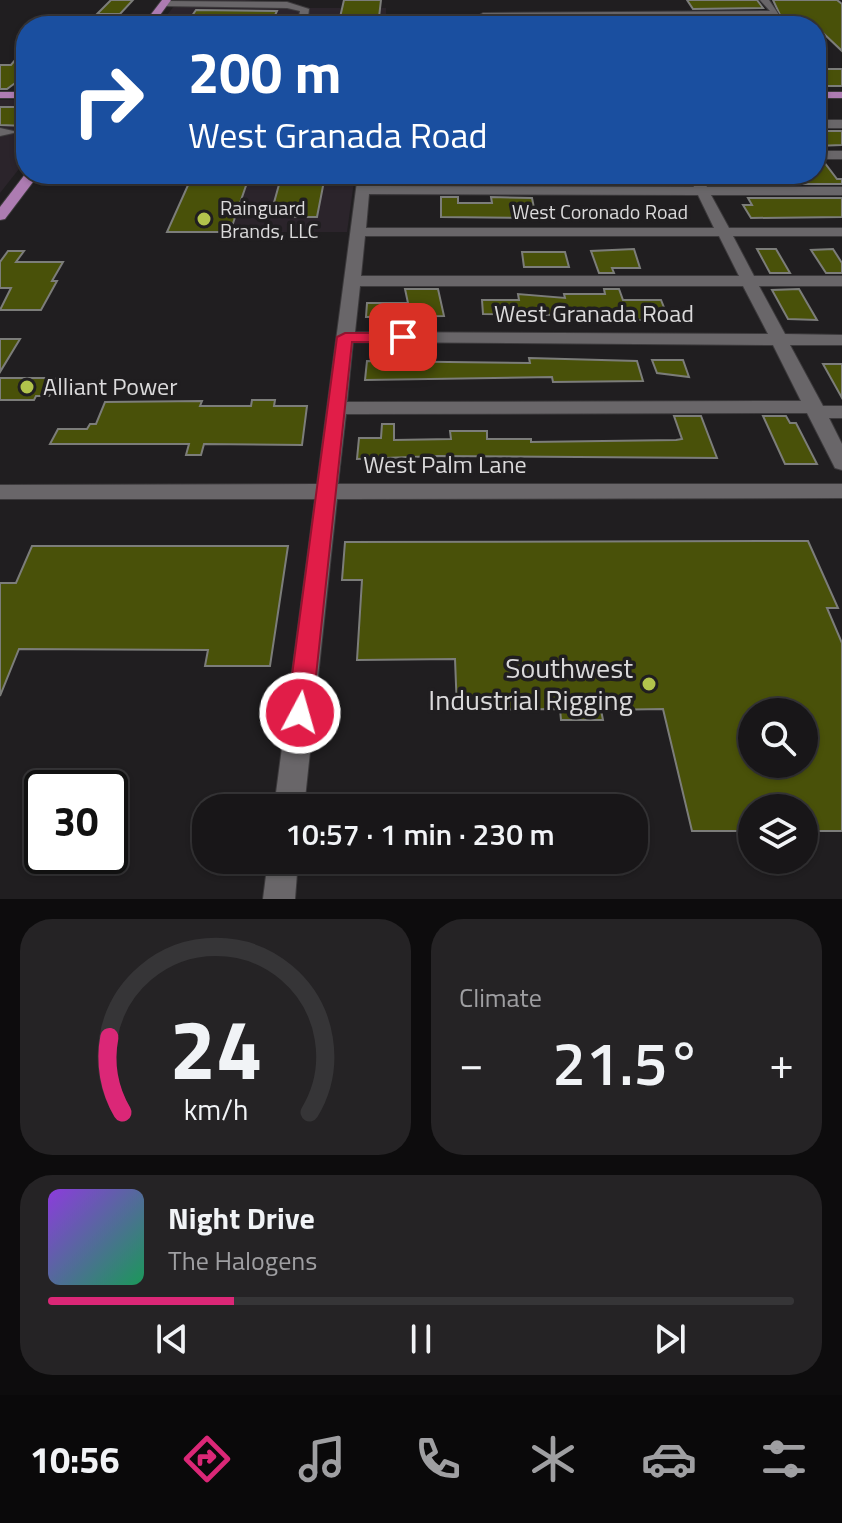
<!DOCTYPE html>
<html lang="en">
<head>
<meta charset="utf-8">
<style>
  :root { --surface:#181618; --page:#252325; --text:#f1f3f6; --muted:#9f9fa2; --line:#363537; --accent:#db2777 }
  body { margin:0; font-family:"Titillium Web",sans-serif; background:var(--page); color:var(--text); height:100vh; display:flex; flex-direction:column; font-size:30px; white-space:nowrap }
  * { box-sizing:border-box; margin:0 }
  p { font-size:26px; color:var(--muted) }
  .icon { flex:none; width:44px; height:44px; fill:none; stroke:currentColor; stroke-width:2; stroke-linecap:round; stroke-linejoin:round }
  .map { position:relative; height:899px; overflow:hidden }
  .sheet { display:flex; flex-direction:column; gap:20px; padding:20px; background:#0d0c0d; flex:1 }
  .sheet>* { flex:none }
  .top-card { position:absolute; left:16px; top:16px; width:810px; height:168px; border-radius:32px; box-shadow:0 2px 6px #0004,0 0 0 2px var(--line); background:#1a4fa0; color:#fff; overflow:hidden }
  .buttons { position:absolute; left:738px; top:698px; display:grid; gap:16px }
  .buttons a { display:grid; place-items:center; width:80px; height:80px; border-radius:50%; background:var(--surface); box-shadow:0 2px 6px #0004,0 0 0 2px var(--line); font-size:40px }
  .speed { position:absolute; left:24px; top:770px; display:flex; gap:16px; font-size:40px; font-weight:700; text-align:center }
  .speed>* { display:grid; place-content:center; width:104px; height:104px; border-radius:50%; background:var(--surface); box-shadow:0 2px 6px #0004,0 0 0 2px var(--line); line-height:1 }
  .speed .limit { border:4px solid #111; border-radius:12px; background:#fff; color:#111 }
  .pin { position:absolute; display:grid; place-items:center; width:68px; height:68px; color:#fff; margin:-34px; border-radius:16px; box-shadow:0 4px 12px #0006 }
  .me { position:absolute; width:88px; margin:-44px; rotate:6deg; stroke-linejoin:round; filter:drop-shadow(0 0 6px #0008) }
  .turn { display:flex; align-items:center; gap:28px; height:168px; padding:0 40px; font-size:36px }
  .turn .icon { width:104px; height:104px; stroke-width:2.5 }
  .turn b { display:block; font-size:56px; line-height:68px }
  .big { font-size:60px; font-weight:600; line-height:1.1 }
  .sheet .widget { flex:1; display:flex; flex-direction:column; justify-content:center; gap:12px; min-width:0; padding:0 28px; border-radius:32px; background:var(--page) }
  .sheet .dial { align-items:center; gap:0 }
  .dial svg { height:208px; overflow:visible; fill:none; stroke:var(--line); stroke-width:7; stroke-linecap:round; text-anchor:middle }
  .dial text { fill:var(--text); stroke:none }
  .song { display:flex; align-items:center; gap:24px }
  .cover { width:96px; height:96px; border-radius:12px; background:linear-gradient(135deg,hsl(270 70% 55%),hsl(150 70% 35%)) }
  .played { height:8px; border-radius:4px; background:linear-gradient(90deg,var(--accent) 25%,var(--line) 25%) }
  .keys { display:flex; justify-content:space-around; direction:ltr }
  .heat { display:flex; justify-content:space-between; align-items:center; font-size:44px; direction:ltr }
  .sheet .tiles { flex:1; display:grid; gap:20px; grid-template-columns:1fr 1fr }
  .widget:last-child { grid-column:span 2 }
  .trip { position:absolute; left:192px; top:794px; width:456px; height:80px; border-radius:32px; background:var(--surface); box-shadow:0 2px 6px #0004,0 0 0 2px var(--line); font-weight:600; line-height:80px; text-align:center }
  .tabs { display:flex; height:128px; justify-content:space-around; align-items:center; background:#0a090a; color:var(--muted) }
  .tabs .icon { width:56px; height:56px }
  .tabs .on { color:var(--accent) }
  .tabs b { font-size:36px; color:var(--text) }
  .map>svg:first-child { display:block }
  .built { fill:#2b242b }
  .building { fill:#495109; stroke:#7c7d7a; stroke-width:2; fill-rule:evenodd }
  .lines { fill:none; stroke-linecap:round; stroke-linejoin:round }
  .minor-casing { stroke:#3c3a3c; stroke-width:2 }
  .major-casing { stroke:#3c3a3c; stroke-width:2 }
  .minor { fill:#696669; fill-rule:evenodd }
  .major { fill:#ad7cb2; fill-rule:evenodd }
  .route { fill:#e11d48; stroke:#92132f; stroke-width:2 }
  .poi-dot { fill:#b2c34c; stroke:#201e20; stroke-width:3 }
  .labels { text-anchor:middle; stroke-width:7; stroke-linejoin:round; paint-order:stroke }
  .far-poi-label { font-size:20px; fill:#dbdadb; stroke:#201e20; text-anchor:start }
  .far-street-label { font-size:20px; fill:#dbdadb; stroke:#201e20 }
  .street-label { font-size:24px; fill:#dbdadb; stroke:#201e20 }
  .poi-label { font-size:24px; fill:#dbdadb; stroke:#201e20; text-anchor:start }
  .near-poi-label { font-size:28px; fill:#dbdadb; stroke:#201e20; text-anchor:end }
</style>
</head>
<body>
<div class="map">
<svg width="842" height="899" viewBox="0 0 842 899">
  <rect width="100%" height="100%" fill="#201e20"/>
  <g class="built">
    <path d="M179,0H245L311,8H386V17L461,18L479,24L158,26Z"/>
    <path d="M0,100H26V160L0,193Z"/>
    <path d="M48,174H355L347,232H171L193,181L42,182Z"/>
  </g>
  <g class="building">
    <path d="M111,0H133L120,14H97Z"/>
    <path d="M344,0H381L378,26H338Z"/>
    <path d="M687,0H757L763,8L693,9Z"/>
    <path d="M773,0H837L842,4V51L822,32H816V26H706L701,19L781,17Z"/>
    <path d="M196,10L277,11L270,26H185Z"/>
    <path d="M26,47V75L7,89H0V65H11Z"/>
    <path d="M816,69H842V86H823L816,79Z"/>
    <path d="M0,107H26V126L0,125Z"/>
    <path d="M816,131H842V145L816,146Z"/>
    <path d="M816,162H824L837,179H842V184H739L733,174H816Z"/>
    <path d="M193,174H250L230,232H167Z"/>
    <path d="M487,174H527L529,184L489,183Z"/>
    <path d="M280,181H324L317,217H270Z"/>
    <path d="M441,197H458V203H492L491,197L532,198L536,218L441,217Z"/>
    <path d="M748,198H842V217L751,218L743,205H752Z"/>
    <path d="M634,249L640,268H612L614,273H599L591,251Z"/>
    <path d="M757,249H776L790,273H770Z"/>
    <path d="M833,249L842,263V273H826L811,250Z"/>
    <path d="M8,251H24L16,262H63L52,281H57L41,310H0L11,288H0V262Z"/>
    <path d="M522,252H565L569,267H524Z"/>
    <path d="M405,289H438L444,316L366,317L367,303H408Z"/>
    <path d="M604,289H619L623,300H661L669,320H636L634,316L483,314L482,300H519L518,294L565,298L564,294H605Z"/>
    <path d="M799,289L817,320L788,319L772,290Z"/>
    <path d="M0,339H20L0,372Z"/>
    <path d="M529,358L637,361L643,381L553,382L552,377L365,380L367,361L530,363Z"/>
    <path d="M652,360H683L689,377L657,373Z"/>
    <path d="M823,364H842V398Z"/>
    <path d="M0,378H45L58,379L49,396H36L34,400H0Z"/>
    <path d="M252,400H275L274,406H307L302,445L204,444L201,455H186L189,444H50L58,429H87L90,424H96L105,402L202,401L200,406H251Z"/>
    <path d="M674,416H701L717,458L438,456L357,459L359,438H381L382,424H394V440L451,439L450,431H487V439H531V442L676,440L682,439Z"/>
    <path d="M763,416H786L790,423H796L817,464H785Z"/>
    <path d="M808,541L838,608H827L842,643V831H804V808H752V831H692L663,709L601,710L603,720H561L560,709L457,710L455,659L357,660L362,580H342L345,542ZM752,712H804V764H752Z"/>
    <path d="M32,546H288L270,666H205L208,650L19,649L0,696V583H16Z"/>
  </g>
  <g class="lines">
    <g class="minor-casing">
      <g id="minor">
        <path d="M760,0H769L779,15L483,19L478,16L483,13L770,11Z"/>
        <path d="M164,1L287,2L309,9L307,26H297L300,11L287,8L161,6Z"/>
        <rect x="816" y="120" width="26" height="8"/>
        <path d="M0,128L18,132L0,136Z"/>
        <rect x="816" y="151" width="26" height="8"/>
        <path d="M358,174H372L370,186L694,187L687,174H701L707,187H842V195H711L729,228H842V236H733L754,276H842V286H759L785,334L842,335V345H790L823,406H842V418H829L842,444V470L835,468L807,413L346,414L338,484H842V498L337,499L304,808H274L315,499H0V485L317,484ZM369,194L698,195L714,228H366ZM365,236H719L739,276H361ZM360,286H743L768,334L355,332ZM353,342L773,345L801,401L347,402Z"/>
        <path d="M268,860H298L295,899H263Z"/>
      </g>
    </g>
    <g class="major-casing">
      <g id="major">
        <path d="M162,0H171L152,26H142Z"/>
        <rect x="0" y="92" width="26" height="6"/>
        <rect x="816" y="92" width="26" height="6"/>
        <path d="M26,173L39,174L5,219L0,220V207Z"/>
      </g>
    </g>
    <use href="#minor" class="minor"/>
    <use href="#major" class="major"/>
  </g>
  <path class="route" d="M345,333H403L410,337L403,342H352L312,713L308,720L300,724L291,720L287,713L337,337Z"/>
  <g class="poi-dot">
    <circle cx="204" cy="219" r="8"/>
    <circle cx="27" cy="387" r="8"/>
    <circle cx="649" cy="684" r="8"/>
  </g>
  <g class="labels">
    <g class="far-poi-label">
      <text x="220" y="215">Rainguard<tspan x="220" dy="23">Brands, LLC</tspan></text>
    </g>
    <g class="far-street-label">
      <text x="600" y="219">West Coronado Road</text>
    </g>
    <g class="street-label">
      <text x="594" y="322">West Granada Road</text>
      <text x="445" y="473">West Palm Lane</text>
    </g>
    <g class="poi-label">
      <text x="43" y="395">Alliant Power</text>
    </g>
    <g class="near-poi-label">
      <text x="633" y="678">Southwest<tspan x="633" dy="32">Industrial Rigging</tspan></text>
    </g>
  </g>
</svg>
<div class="buttons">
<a><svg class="icon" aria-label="search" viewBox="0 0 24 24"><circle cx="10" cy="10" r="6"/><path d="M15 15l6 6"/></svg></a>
<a><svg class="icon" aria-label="layers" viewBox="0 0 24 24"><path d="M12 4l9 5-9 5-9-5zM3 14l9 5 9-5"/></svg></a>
</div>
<div class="speed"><div class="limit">30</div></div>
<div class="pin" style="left:403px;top:337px;background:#d93025"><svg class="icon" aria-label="arrive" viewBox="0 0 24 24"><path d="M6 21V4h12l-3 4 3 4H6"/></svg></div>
<svg class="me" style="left:300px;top:713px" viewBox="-20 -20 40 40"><circle r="17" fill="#e11d48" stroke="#fff" stroke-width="3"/><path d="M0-11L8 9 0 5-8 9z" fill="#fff"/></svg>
<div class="trip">10:57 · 1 min · 230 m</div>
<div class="top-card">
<div class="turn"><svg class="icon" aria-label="right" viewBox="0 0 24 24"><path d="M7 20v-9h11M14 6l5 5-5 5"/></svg><div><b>200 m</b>West Granada Road</div></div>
</div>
</div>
<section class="sheet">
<div class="tiles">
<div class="widget dial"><svg viewBox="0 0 100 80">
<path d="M14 69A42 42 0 1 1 86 69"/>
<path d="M14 69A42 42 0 0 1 9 40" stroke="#db2777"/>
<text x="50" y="56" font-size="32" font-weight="700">24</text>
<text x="50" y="72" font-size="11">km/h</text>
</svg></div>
<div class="widget"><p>Climate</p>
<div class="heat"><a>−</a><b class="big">21.5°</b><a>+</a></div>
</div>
<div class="widget">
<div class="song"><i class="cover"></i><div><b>Night Drive</b><p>The Halogens</p></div></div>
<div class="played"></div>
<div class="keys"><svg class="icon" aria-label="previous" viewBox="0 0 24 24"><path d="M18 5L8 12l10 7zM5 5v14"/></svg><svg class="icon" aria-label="pause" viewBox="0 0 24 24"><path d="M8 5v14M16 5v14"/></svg><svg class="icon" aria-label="next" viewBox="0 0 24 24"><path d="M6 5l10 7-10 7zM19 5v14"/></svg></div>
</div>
</div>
</section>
<nav class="tabs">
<b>10:56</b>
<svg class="icon on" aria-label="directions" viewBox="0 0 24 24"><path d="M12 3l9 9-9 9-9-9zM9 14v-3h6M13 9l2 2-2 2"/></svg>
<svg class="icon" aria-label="music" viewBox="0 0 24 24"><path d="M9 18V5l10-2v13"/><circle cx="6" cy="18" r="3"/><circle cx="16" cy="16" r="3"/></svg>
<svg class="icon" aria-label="phone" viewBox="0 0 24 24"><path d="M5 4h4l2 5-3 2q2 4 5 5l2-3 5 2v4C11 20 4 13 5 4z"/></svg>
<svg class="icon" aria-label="climate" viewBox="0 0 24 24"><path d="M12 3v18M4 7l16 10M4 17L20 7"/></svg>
<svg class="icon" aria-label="car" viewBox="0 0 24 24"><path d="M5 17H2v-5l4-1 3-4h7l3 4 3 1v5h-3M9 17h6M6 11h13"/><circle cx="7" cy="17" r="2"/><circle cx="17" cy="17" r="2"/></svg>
<svg class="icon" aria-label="filters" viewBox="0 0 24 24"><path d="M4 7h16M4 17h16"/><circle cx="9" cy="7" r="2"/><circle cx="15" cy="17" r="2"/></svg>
</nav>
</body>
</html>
